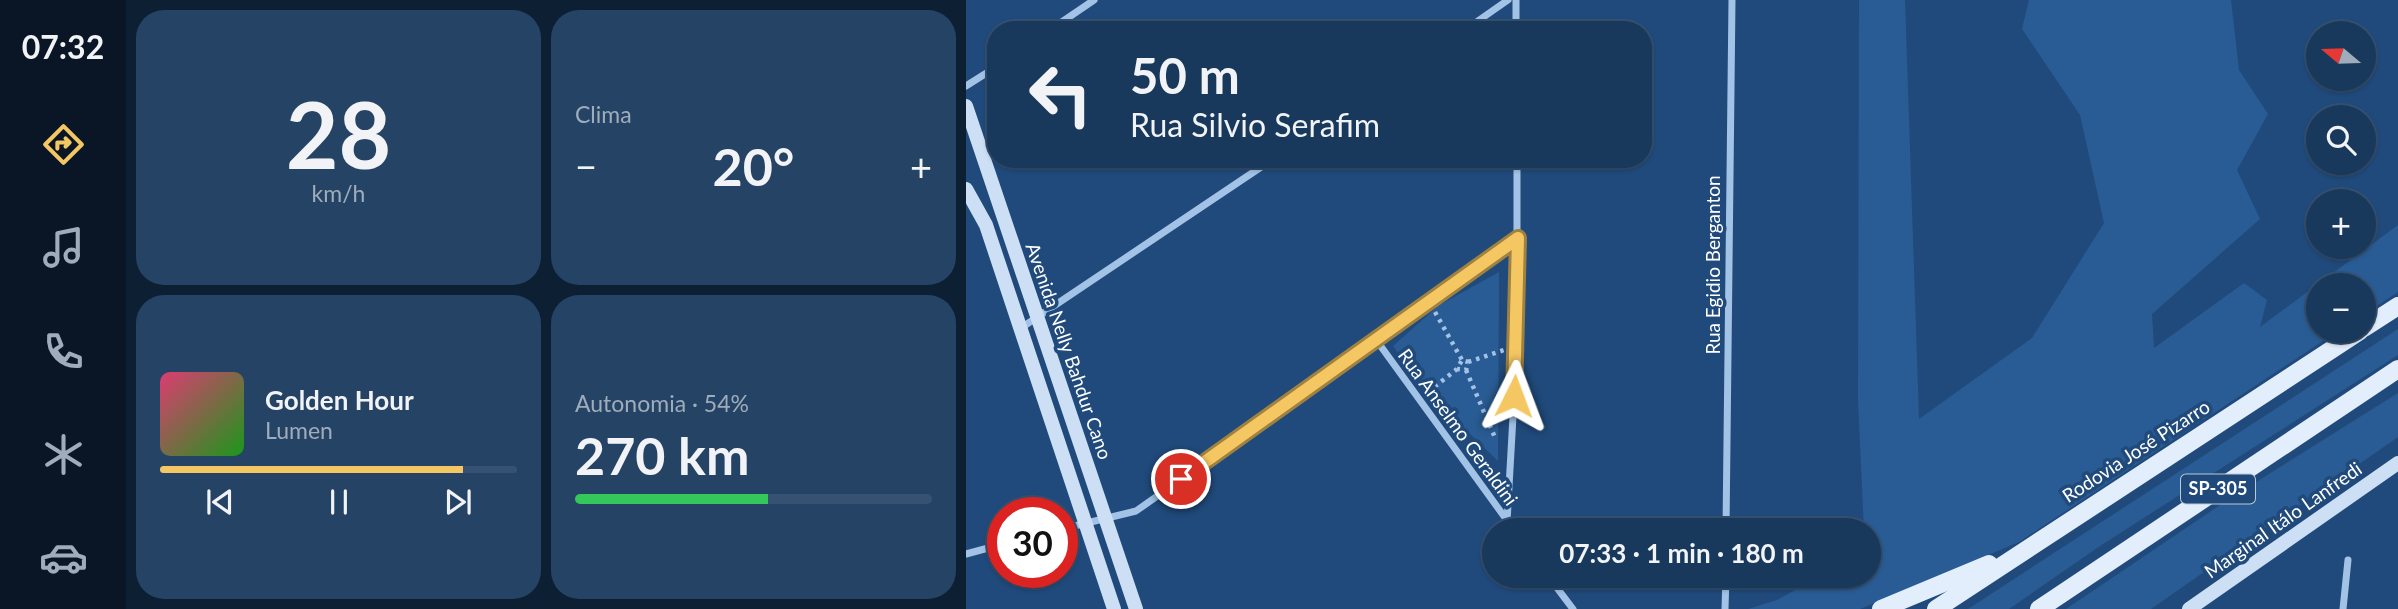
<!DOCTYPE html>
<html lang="pt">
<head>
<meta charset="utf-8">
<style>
  :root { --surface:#18385c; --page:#254365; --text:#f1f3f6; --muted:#9facbb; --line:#365272; --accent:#f4c762 }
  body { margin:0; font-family:Lato,sans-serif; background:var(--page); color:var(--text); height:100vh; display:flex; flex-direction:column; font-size:26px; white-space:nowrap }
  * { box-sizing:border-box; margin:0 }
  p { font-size:23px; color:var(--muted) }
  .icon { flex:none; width:38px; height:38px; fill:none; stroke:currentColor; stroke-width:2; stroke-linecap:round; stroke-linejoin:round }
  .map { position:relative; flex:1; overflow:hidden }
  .drawer { display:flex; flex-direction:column; gap:10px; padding:10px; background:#0d1f33; width:840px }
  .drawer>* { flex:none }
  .guide { position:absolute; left:21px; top:21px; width:665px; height:147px; border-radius:28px; box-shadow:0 2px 5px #0004,0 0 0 2px var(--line); background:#18385c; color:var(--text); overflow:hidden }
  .needle { width:46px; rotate:289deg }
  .tools { position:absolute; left:1340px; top:21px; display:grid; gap:14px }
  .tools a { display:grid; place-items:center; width:70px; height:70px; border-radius:50%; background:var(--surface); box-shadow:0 2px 5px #0004,0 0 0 2px var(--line); font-size:35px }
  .speed { position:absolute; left:21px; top:497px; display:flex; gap:14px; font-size:35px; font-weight:700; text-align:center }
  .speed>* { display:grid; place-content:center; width:91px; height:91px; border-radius:50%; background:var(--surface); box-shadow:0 2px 5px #0004,0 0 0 2px var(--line); line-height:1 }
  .speed .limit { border:10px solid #d22; background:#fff; color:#111 }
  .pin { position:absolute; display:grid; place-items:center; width:60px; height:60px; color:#fff; margin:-30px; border:4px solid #fff; border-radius:50%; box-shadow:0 2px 7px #0007 }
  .me { position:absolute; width:77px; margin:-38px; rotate:3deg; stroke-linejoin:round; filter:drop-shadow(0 0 5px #0008) }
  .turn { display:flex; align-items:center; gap:24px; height:147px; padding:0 28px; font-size:32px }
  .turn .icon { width:91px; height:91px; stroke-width:2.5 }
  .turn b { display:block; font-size:49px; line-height:60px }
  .big { font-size:52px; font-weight:700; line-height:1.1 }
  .drawer .widget { flex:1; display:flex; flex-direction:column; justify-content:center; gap:10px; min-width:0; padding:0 24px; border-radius:28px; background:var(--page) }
  .drawer .dial { align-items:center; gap:0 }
  .dial b { font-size:91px; line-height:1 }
  .song { display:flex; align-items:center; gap:21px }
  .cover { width:84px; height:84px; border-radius:10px; background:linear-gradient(135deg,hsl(340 70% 55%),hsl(120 70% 35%)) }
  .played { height:7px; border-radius:4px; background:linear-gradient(90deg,var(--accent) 85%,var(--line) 85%) }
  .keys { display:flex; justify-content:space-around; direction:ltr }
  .heat { display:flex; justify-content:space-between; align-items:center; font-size:38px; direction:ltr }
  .charge { height:10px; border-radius:5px; background:linear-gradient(90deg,#34c759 54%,var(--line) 0) }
  .drawer .tiles { flex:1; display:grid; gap:10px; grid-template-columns:repeat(2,1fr) }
  .trip { position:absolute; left:516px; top:518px; width:399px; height:70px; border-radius:35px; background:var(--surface); box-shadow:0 2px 5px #0004,0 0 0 2px var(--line); font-weight:700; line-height:70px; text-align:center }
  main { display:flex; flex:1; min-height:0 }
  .tabs { display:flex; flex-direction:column; width:126px; justify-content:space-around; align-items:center; background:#0a1625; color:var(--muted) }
  .tabs .icon { width:49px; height:49px }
  .tabs .active { color:var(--accent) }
  .tabs b { font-size:32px; color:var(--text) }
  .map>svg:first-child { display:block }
  .green { fill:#295c94 }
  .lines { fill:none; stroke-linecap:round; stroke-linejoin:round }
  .path { stroke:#a2c2e6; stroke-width:4.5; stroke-dasharray:3.5 5; stroke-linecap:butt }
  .minor { stroke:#a2c2e6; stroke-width:7 }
  .secondary { stroke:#ccdff5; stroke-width:14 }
  .primary { stroke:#e3eefd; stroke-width:18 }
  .route-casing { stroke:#9f8140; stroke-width:18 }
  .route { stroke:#f4c762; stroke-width:12 }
  .labels { text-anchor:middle; stroke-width:7; stroke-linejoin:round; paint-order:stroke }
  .shield { fill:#204a7b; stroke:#bcc9d7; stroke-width:2 }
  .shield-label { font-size:18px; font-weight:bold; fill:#fff }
  .street-label { font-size:19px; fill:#fff; stroke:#204a7b }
</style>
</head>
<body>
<main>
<nav class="tabs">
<b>07:32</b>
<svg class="icon active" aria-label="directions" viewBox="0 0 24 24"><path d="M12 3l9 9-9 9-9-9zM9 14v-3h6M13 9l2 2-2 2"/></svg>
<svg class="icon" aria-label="music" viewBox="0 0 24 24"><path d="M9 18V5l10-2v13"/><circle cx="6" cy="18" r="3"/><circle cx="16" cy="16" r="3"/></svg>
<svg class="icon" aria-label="phone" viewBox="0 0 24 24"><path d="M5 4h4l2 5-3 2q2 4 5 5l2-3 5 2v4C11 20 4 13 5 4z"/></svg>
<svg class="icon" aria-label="climate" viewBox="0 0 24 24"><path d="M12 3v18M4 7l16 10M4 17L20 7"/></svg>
<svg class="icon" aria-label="car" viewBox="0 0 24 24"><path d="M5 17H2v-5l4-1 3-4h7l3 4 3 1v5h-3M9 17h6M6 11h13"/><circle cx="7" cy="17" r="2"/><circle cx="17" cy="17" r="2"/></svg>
</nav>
<section class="drawer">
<div class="tiles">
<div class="widget dial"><b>28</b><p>km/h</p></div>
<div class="widget"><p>Clima</p>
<div class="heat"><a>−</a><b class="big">20°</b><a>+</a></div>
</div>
<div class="widget">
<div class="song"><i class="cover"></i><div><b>Golden Hour</b><p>Lumen</p></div></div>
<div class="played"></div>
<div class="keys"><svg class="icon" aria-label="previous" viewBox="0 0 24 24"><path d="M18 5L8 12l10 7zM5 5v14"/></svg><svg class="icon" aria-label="pause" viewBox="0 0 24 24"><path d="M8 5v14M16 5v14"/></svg><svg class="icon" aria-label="next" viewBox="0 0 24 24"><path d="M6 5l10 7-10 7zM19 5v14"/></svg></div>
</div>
<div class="widget"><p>Autonomia · 54%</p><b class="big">270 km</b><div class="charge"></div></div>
</div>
</section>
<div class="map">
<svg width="1432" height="609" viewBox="0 0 1432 609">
  <rect width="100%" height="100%" fill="#204a7b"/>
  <g class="green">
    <path d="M893,0H939L953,419L1066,338L1138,223L1114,115L1056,29L1063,0H1265L1273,70L1302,114L1271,170L1294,219L1186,314L1188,348L1278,283L1301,300L1294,327L1432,225V292L1398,314V285H1353V331H1372L1053,542L894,609H782L811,600L855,576H903V530H898L892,400Z"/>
    <path d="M533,272L532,461L460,391L427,346L472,306Z"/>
    <path d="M1432,329V355L1134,546L1043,609H1002Z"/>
    <path d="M1432,393V437L1185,609H1100L1260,501Z"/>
  </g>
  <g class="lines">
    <g class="path">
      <path d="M469,312L496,360"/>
      <path d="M502,362L538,350"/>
      <path d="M500,370L530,440"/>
      <path d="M462,392L491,369L496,360L502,362L500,370L491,369"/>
    </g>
    <g class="minor">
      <path d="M550,0V30"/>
      <path d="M84,30L128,0"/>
      <path d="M499,30L542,0"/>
      <path d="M0,86L30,67"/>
      <path d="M55,328L307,159"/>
      <path d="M411,341L548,530"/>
      <path d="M541,522L551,346V159"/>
      <path d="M96,529L170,511L411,341L552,238"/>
      <path d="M760,530L766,0"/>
      <path d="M0,554L37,544"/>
      <path d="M582,576L607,609"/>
      <path d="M759,609L760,576"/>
      <path d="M1377,609L1382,560"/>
    </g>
    <g class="secondary">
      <path d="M0,106L170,609"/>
      <path d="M0,189L20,225L148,609"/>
      <path d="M1223,609L1432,463"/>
    </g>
    <g class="primary">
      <path d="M1398,328L1432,306"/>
      <path d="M915,609L1023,564"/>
      <path d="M970,609L1394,331"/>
      <path d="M1073,609L1432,369"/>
    </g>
  </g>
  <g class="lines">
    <g class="route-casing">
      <path id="route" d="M215,479L552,238L548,396"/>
    </g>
    <use href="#route" class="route"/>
  </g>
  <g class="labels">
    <rect class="shield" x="1215" y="474.5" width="74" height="29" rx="5"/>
    <g class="shield-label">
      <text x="1252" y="495">SP-305</text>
    </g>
    <g class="street-label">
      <text transform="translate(747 265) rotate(-90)" y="7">Rua Egidio Berganton</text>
      <text transform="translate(103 351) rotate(71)" y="7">Avenida Nelly Bahdur Cano</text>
      <text transform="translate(492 427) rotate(54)" y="7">Rua Anselmo Geraldini</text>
      <text transform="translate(1170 451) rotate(-33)" y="7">Rodovia José Pizarro</text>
      <text transform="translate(1317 520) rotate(-35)" y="7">Marginal Itálo Lanfredi</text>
    </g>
  </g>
</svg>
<div class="tools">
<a><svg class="needle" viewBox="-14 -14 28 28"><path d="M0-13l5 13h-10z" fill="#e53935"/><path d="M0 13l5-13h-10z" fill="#9facbb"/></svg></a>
<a><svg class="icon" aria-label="search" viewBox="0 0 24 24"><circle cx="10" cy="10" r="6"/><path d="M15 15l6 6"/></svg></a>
<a>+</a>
<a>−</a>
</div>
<div class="speed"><div class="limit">30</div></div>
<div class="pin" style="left:215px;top:479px;background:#d93025"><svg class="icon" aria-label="arrive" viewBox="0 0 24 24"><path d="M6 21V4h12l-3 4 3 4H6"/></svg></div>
<svg class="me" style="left:548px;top:396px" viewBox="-20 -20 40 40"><path d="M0-17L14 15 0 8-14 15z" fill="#f4c762" stroke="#fff" stroke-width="4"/></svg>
<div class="trip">07:33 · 1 min · 180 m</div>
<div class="guide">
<div class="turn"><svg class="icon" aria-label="left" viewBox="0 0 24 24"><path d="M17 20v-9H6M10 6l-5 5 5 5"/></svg><div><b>50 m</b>Rua Silvio Serafim</div></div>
</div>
</div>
</main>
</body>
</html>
